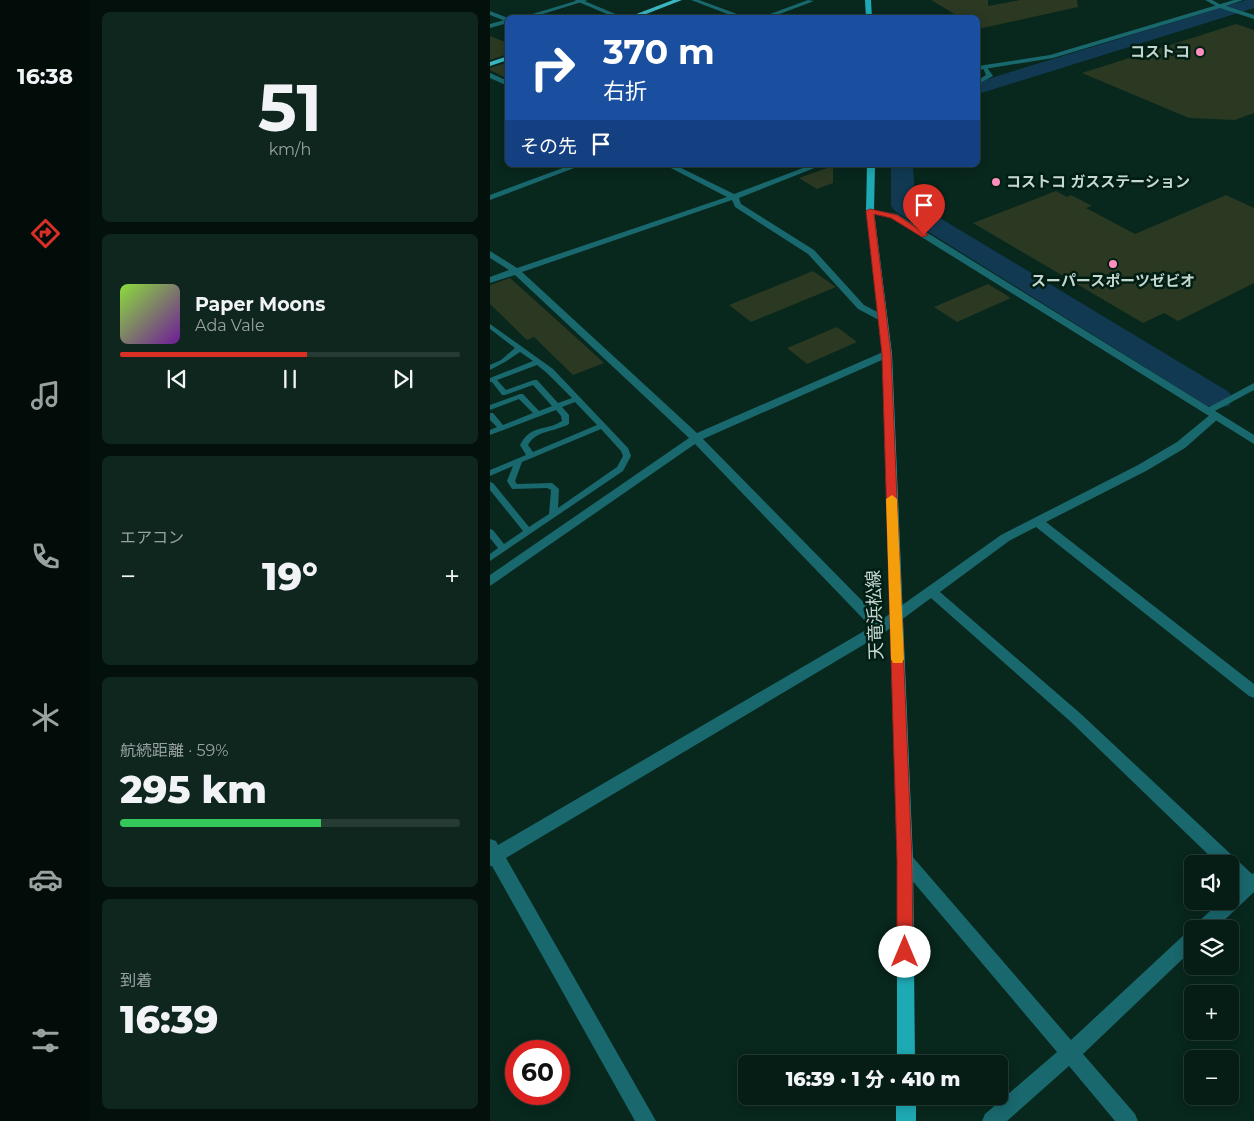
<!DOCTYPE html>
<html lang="ja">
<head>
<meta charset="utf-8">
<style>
  :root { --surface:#061d16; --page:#0f261f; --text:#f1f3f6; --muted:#98a2a1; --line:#273b35; --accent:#d93025 }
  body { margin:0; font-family:Montserrat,"Noto Sans JP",sans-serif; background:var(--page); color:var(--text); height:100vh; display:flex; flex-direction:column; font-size:19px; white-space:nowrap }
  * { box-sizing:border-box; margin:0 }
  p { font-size:16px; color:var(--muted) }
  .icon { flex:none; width:28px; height:28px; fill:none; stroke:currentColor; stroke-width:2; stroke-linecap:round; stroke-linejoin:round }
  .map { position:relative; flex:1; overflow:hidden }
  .drawer { display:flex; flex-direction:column; gap:12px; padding:12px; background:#03100c; width:400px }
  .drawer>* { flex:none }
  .top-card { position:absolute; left:15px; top:15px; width:475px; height:152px; border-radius:8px; box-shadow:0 2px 12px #0003,0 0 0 1px var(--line); background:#1a4fa0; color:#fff; overflow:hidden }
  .buttons { position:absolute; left:694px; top:855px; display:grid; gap:10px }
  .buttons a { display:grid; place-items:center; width:55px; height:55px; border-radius:8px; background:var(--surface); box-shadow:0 2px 12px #0003,0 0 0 1px var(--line); font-size:25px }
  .speed { position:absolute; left:15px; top:1040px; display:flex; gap:10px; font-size:25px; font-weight:700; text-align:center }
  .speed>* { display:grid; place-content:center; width:65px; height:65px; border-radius:50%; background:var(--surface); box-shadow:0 2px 12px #0003,0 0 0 1px var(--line); line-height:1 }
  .speed .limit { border:8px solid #d22; background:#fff; color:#111 }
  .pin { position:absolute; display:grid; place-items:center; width:42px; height:42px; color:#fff; margin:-51px -21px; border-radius:50% 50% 50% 0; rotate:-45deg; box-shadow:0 0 5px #0007 }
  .pin .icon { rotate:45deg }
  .me { position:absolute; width:55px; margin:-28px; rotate:0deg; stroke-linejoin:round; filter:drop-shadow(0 0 4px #0008) }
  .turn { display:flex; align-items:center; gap:18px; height:105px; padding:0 15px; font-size:22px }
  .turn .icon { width:65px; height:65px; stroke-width:2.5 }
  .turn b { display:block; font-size:35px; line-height:42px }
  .then { display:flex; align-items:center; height:48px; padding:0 15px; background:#0003; gap:10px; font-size:19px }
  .big { font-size:38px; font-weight:800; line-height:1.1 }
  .drawer .tile { flex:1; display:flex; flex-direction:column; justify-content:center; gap:8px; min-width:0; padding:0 18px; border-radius:8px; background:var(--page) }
  .drawer .dial { align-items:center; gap:0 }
  .dial b { font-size:65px; line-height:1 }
  .song { display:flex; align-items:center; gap:15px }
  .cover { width:60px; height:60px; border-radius:8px; background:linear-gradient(135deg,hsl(90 70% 55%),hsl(280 70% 35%)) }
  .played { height:5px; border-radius:2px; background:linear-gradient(90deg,var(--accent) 55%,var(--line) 55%) }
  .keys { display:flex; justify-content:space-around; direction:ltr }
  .heat { display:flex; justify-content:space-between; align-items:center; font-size:28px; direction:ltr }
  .charge { height:8px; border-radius:4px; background:linear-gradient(90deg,#34c759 59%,var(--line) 0) }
  .trip { position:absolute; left:248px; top:1055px; width:270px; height:50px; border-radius:8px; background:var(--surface); box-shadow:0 2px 12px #0003,0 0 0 1px var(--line); font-weight:800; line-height:50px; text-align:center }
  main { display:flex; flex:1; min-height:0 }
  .dock { display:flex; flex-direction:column; width:90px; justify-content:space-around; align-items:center; background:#020c09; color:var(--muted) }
  .dock .icon { width:35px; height:35px }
  .dock .active { color:var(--accent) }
  .dock b { font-size:22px; color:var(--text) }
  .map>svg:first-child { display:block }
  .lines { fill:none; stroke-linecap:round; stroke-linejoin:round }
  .river { fill:#113a52; fill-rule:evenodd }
  .building { fill:#2b3922 }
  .service { fill:#19686e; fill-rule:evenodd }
  .minor { fill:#19686e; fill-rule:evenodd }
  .tertiary { fill:#19686e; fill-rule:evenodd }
  .primary { fill:#1eaab5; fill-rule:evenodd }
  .trunk { fill:#3bb6c0; fill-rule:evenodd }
  .route { fill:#d93025; stroke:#8d1f18 }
  .slow { fill:#f59e0b }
  .poi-dot { fill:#fe8ebd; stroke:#001e14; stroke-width:2 }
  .labels { text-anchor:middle; stroke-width:5; stroke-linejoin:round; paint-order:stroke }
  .far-poi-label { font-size:15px; font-weight:bold; fill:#c6d7d0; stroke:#001e14; text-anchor:end }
  .street-label { font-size:18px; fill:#c6d7d0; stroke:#001e14 }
</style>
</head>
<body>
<main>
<nav class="dock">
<b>16:38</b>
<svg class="icon active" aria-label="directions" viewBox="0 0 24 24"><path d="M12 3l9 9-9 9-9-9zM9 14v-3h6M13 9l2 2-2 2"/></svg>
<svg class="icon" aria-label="music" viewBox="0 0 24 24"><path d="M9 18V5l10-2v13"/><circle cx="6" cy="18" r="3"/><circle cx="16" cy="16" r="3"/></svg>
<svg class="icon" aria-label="phone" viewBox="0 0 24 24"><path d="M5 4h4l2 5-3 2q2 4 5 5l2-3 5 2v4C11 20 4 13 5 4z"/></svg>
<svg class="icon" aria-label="climate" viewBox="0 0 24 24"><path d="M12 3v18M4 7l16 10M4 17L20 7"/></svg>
<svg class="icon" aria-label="car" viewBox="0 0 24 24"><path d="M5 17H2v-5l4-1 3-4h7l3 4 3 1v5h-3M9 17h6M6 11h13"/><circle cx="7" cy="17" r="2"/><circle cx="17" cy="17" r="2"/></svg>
<svg class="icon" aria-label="filters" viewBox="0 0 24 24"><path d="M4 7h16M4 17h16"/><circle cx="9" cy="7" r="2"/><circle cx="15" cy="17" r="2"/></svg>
</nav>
<section class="drawer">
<div class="tile dial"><b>51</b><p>km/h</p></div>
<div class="tile">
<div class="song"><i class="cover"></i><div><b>Paper Moons</b><p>Ada Vale</p></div></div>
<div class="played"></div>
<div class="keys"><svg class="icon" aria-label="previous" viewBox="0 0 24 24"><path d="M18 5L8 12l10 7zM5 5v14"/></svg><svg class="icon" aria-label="pause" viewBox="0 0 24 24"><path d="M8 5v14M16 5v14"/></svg><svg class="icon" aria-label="next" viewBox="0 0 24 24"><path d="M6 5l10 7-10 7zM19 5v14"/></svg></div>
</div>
<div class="tile"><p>エアコン</p>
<div class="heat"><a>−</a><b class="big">19°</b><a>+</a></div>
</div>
<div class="tile"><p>航続距離 · 59%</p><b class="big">295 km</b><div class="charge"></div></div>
<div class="tile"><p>到着</p><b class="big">16:39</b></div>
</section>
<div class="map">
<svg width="764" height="1121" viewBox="0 0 764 1121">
  <rect width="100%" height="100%" fill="#08271d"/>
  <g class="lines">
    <g class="river">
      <path d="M756,0H764V8L488,94V82Z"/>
      <path d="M401,165H423L425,203L739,392L743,399L739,406L728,408L717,406L405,211L401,206Z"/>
    </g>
  </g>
  <g class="building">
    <path d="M441,0H498V6L530,0H587L588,7L488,29V18H471Z"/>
    <path d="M746,24L764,30V113L745,120L699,118L592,73Z"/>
    <path d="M0,36L18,43V54L0,60Z"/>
    <path d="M18,62V79L0,70V68Z"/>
    <path d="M343,166V183L327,189L309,178Z"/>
    <path d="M566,191L577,197L581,195L602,206L596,208L645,234L736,195L764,208V283L688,321L674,313L653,323L483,223Z"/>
    <path d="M323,271L346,287L261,322L239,305Z"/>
    <path d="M20,278L90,341L114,363L83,375L44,337L37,340L0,304V285Z"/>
    <path d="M498,284L521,298L467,322L444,307Z"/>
    <path d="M347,327L367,342L317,364L297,348Z"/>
  </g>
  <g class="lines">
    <path class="service" d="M0,324L63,369L138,448L141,456L133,471L0,561V554L8,548L0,538V529L3,530L14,544L33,531L0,490V482L3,483L39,527L59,514L61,490L57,488L22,489L17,481L23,466L0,476V470L36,455L30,445C42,423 55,432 72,421L71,416L66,410L0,435V430L7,427L0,420V413H3L13,425L43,413L29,399L0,410V405L30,394H33L49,411L62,406L43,385L15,395H12L2,382H0V378L43,361L30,352L15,362L0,370V365L11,360L25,348L0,329ZM47,365L57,373L82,398L68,403L47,380H44L16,390L7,380ZM85,402L107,425L43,452L38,445C46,430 65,432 79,424V415L72,407ZM111,429L131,451L133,456L127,467L68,508L69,489L62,483L27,484L25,481L32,462Z"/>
    <g class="minor">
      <path d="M89,0H98L40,18H29Z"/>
      <path d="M201,0H209L258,18H248Z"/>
      <path d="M318,0L324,1L279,18H269Z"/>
      <path d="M715,0H722L733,6L728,7Z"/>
      <path d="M18,19V23L0,28V24Z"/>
      <path d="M492,66H496L503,76L488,84V80L496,75Z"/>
      <path d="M0,73L18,81V86L0,78Z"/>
      <path d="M81,165H92L0,200V195Z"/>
      <path d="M175,165H185L244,194L321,165H332L249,198L251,204L324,250L374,305L395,316V320H389L368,309L318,254L245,207L242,200L32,272L207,433L393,352H401V356L213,439L391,620L511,535L648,465L687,442L721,414H729L730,416L729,418L695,448L656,471L556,522L764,684V698L759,696L546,527L519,541L450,592L591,714L762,874L764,873V892L725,929H705L707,923L731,901H740V892L749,884L740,875V864H728L581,722L441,598L395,632L16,858L166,1121H145L2,866H0V839L6,841L8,845L381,627L205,444L0,586V575L199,438L25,275L0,283V277L19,270L0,258V251L27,268L237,197Z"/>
      <path d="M764,383V390L721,413L717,414L712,411Z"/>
      <path d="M415,852L421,855L581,1040L696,933L702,931V950L593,1054L645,1114L648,1121H625L579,1066L517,1121H492L495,1114L567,1052L409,865L407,860L409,855Z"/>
    </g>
    <g class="tertiary">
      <path d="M84,0H92L135,18H126Z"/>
      <path d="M744,0H753L736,6L764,15V19L730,8L563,58L488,70V66L560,55Z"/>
      <path d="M0,11L18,18V22L0,15Z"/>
      <path d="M377,209L407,214L764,435V444L401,218L377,213Z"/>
    </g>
    <g class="primary">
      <path d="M375,0H381L382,18H376Z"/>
      <path d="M377,165H385L384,211L402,354L423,860L425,1064H407V860L392,354L376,211Z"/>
      <rect x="406" y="1096" width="20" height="25"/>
    </g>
    <g class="trunk">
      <path d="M183,0H192L146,18H136Z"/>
      <path d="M18,56V60L0,66V62Z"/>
    </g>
  </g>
  <path class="route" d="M380,209L407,215L438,235L432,237L401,218L384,214L401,354L422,860L423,952L421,958L415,960L410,958L407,952V860L392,354L376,211Z"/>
  <path class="slow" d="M402,495L407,499L414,659L412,663H403L401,659L396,499Z"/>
  <g class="poi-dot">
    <circle cx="710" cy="52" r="5"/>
    <circle cx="506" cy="182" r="5"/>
    <circle cx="623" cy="264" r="5"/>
  </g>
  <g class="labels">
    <g class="far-poi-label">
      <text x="700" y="57">コストコ</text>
      <text x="516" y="187" text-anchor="start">コストコ ガスステーション</text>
      <text x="623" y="286" text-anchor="middle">スーパースポーツゼビオ</text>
    </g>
    <g class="street-label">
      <text transform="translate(385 615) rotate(-92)" y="6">天竜浜松線</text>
    </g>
  </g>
</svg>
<div class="buttons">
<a><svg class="icon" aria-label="sound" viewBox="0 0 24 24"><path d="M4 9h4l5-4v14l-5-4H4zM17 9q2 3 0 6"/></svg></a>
<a><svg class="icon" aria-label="layers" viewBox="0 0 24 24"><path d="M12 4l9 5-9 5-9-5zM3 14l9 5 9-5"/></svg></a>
<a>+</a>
<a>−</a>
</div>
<div class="speed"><div class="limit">60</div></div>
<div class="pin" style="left:434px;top:235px;background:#d93025"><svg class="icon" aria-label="arrive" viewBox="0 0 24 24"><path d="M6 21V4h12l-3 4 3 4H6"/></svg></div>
<svg class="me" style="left:415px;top:952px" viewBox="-20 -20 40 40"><circle r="19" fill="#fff"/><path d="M0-13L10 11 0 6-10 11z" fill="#d93025"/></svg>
<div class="trip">16:39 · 1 分 · 410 m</div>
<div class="top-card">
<div class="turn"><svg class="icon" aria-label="right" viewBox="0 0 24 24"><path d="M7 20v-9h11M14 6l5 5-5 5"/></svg><div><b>370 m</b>右折</div></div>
<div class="then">その先<svg class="icon" aria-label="arrive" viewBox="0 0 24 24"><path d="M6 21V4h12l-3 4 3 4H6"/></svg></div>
</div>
</div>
</main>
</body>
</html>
